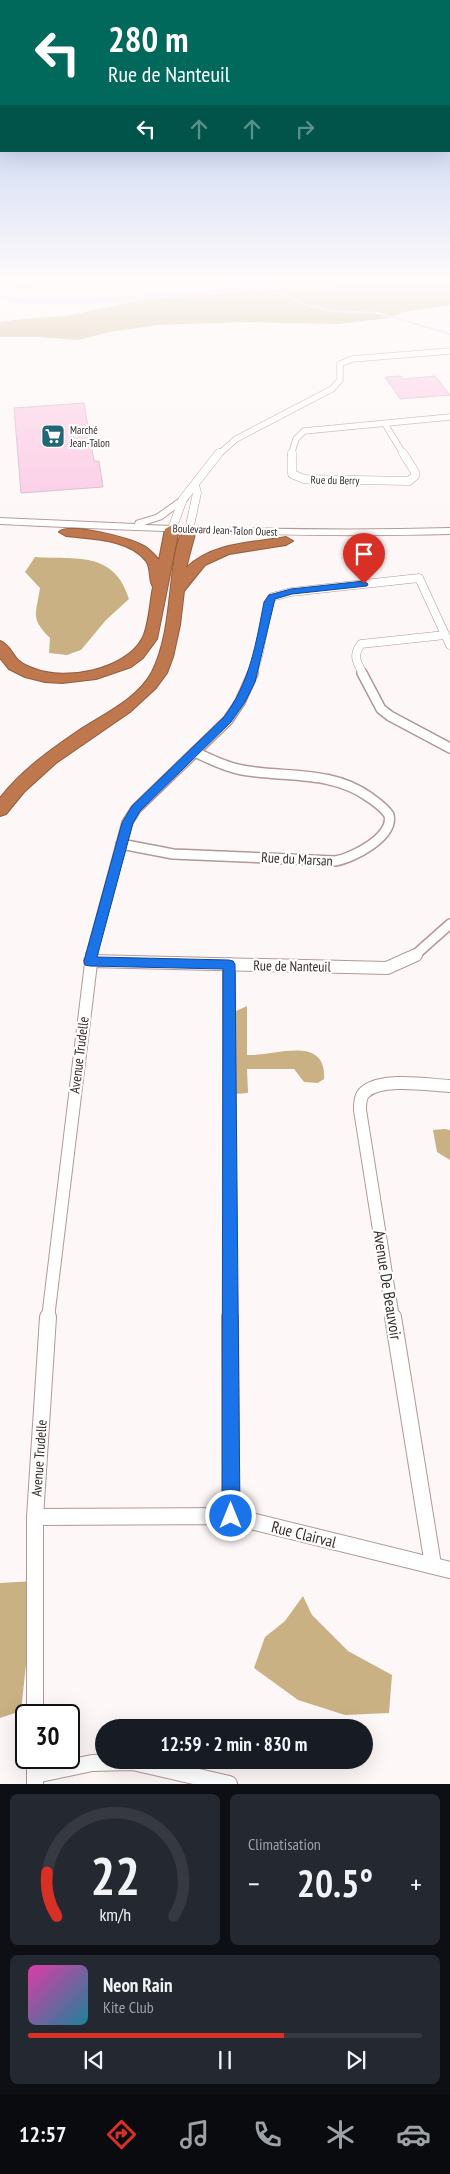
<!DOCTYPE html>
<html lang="fr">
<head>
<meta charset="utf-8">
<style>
  :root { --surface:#171b24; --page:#242831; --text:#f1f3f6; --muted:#9ea1a6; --line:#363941; --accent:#d93025 }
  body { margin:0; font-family:"PT Sans Narrow",sans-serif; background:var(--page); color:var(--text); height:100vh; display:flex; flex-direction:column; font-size:19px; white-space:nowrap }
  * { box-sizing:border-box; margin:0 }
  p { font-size:16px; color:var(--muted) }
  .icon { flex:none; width:28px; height:28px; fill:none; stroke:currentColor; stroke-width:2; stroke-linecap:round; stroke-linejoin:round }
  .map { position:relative; height:1784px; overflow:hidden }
  .details { display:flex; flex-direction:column; gap:10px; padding:10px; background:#0d0f14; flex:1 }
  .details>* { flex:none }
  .banner { position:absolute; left:0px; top:0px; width:450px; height:152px; box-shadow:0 5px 20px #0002; background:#00695c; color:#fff; overflow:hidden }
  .speed { position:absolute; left:15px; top:1704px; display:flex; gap:10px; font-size:25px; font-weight:700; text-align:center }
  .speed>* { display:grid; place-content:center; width:65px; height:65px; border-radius:50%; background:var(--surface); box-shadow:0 5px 20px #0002; line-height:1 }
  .speed .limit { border:2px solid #111; border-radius:8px; background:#fff; color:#111 }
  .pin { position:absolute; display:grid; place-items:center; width:42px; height:42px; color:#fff; margin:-51px -21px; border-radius:50% 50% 50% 0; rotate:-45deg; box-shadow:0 0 5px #0007 }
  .pin .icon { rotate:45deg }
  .me { position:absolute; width:55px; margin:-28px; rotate:0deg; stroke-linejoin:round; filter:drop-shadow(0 0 4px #0008) }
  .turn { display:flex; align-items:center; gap:18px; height:105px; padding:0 25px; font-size:22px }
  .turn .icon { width:65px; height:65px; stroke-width:2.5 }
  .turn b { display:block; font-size:35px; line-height:42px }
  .lanes { display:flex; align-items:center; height:48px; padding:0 25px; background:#0003; justify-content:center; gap:25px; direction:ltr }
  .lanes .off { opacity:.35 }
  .big { font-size:38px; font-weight:700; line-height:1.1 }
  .details .tile { flex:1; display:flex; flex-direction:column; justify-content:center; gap:8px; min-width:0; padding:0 18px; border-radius:8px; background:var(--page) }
  .details .dial { align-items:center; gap:0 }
  .dial svg { height:130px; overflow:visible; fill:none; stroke:var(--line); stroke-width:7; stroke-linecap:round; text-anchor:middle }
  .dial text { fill:var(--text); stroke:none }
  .song { display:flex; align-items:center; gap:15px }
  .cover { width:60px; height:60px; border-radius:8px; background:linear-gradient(135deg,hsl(320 70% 55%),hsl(190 70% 35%)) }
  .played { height:5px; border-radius:2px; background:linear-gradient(90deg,var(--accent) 65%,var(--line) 65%) }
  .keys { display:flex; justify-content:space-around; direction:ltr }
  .heat { display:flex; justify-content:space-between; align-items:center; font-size:28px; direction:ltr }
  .details .tiles { flex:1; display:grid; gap:10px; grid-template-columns:1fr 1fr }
  .tile:last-child { grid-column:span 2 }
  .trip { position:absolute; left:95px; top:1719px; width:278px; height:50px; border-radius:25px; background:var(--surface); box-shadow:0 5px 20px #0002; font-weight:700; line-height:50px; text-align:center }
  .menu { display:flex; height:80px; justify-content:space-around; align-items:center; background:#090b0e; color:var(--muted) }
  .menu .icon { width:35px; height:35px }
  .menu .active { color:var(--accent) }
  .menu b { font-size:22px; color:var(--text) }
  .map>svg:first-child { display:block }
  .forest { fill:#c9b183 }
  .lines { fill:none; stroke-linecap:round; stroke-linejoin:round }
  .stream { stroke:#e9cdf9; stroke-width:2 }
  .river { fill:#e9cdf9; fill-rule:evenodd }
  .building { fill:#fbc8e3; stroke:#d1b6c4 }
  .street-far4-casing { stroke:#b49797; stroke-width:7 }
  .street-far3-casing { stroke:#b49797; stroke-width:9 }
  .street-far2-casing { stroke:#b49797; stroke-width:12 }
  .street-far1-casing { stroke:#b49797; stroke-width:14 }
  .street-casing { stroke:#b49797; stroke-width:18 }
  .secondary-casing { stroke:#b49797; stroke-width:2 }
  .highway-casing { stroke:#905d41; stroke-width:2 }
  .street-far4 { stroke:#fff; stroke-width:5.5 }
  .street-far3 { stroke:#fff; stroke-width:8 }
  .street-far2 { stroke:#fff; stroke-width:9 }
  .street-far1 { stroke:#fff; stroke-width:12 }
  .street { stroke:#fff; stroke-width:16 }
  .secondary { fill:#fff; fill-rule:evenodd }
  .highway { fill:#bf774d; fill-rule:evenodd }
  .route { fill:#1a73e8; stroke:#114b97 }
  .labels { text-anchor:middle; stroke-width:4.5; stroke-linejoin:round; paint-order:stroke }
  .far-poi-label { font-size:11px; fill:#382c2c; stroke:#fff; text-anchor:start }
  .far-street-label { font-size:11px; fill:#382c2c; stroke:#fff }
  .street-label { font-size:14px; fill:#382c2c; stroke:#fff }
  .near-street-label { font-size:16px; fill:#382c2c; stroke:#fff }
</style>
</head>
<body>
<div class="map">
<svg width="450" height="1784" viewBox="0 0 450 1784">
  <rect width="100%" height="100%" fill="#fef7f7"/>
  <g class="forest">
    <path d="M0,284H87L26,288L1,287Z"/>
    <path d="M371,284H450V305L404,312L389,318L338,324L246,322L158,325L110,332L78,340L39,337H0V322L22,319L66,316L151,298L210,292Z"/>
    <path d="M35,557C75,560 114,550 129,599L106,620L81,650L67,655L49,653L50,638C30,618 36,615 40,588L25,572Z"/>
    <path d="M247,1006V1055C272,1057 327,1033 324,1079L318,1083L304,1082L294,1069H247L248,1093L235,1094L234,1012Z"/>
    <path d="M445,1129L450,1130V1160L437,1152L433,1130Z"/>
    <path d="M35,1581L21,1711L0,1718V1583Z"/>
    <path d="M303,1596L312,1615L348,1651L392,1675L389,1713L345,1715L298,1700L254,1668L265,1637L285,1621Z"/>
  </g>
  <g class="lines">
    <path class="stream" d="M260,286L310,306L331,311L378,313L450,334"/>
    <path class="river" d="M256,284H269L261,289L239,293L89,304H23L0,300V294L23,298H89L239,287Z"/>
  </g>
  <g class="building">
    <path d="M401,376L404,379L435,376L450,395L400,399L385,377Z"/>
    <path d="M84,403L94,461H99L103,487L21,493L14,408Z"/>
  </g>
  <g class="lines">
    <g class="street-far4-casing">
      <g id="street-far4">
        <path d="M385,424L404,455"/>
        <path d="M218,455L236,439L332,389L340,380V364L352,359L450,351"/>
        <path d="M291,455L296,439L304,431L450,417"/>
      </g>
    </g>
    <g class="street-far3-casing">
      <g id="street-far3">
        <path d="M292,453V474L304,479L409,481L415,476V472L403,453"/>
        <path d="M172,529L183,499L219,453"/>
        <path d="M189,530L197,493L195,485"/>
        <path d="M253,674L259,653L269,602L272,597L291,592L419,578L450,645"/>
        <path d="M363,674C357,662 352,656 361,644L445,635"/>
      </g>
    </g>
    <g class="street-far2-casing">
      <g id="street-far2">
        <path d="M362,673L381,709L390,716L450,748"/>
        <path d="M121,844L173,854L335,861C353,858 394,837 389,815C384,807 376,802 369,797C331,770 286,778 242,770C225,767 210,759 195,752"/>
        <path d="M91,956L127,823L136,809L228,720L240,702L253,673"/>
        <path d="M414,956L450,924"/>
      </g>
    </g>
    <g class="street-far1-casing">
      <g id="street-far1">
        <path d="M90,961L387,968L416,955"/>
        <path d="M229,964L230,1318"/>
        <path d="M48,1318L92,955"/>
        <path d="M393,1318L360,1110C360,1104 360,1096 365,1092C383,1077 428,1085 450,1086"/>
      </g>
    </g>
    <g class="street-casing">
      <g id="street">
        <path d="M230,1317L231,1516"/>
        <path d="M393,1317L433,1565"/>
        <path d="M35,1517L231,1516L450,1570"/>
        <path d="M35,1715V1517L48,1317"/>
        <path d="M35,1758V1784"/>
        <path d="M35,1775L92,1763L133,1762L229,1784"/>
      </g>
    </g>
    <g class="secondary-casing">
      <path id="secondary" d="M183,496L188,499L186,501L162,519L144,525C246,529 348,531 450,528V534C300,538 150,531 0,524V518L135,524L136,521L156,515Z"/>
    </g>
    <g class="highway-casing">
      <g id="highway">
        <path d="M172,525L179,529L157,639L143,658L131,667L96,679L62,683L45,682L25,677L9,669L0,658V641C9,644 12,654 18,660C22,664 29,667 35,669C65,681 125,670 142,639C149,627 150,601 153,587C148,580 152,569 146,561C130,539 91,539 66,536L59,532C68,522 130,538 142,545C149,548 154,554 159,560L165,529Z"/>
        <path d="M189,526L196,530L186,568C213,542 251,543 286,537L293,541L286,545L229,554L205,565L184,591L180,625L173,657L167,673L156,688L130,712L56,763L24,792L6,814L0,816V798C21,771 50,750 78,731C102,715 138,699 152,672C171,634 168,586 177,545L182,530Z"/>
      </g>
    </g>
    <use href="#street-far4" class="street-far4"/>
    <use href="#street-far3" class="street-far3"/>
    <use href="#street-far2" class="street-far2"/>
    <use href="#street-far1" class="street-far1"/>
    <use href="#street" class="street"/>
    <use href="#secondary" class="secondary"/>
    <use href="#highway" class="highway"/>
  </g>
  <linearGradient id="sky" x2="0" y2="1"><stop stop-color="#a8beef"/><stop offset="0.53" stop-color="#fffbfb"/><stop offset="1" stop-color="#fffbfb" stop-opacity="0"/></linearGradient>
  <rect width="450" height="533" fill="url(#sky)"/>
  <path class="route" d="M364,581L368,584L367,586L292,594L275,599L255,682L245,702L231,722L140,811L133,823L97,957L229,960L233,961L235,964L240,1516L237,1522L231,1525L225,1522L222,1516L223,969L90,966L85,965L84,961L122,823L132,806L224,717C250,683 256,643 264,602L269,595L291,589Z"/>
  <defs>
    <g id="supermarket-square" transform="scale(1.25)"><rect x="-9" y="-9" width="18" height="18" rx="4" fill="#226777" stroke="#fff"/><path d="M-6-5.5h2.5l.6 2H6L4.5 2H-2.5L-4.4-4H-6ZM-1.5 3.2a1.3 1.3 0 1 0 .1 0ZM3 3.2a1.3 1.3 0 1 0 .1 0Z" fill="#fff"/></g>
  </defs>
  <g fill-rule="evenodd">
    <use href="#supermarket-square" x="53" y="436"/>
  </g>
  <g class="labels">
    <g class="far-poi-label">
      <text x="70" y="434">Marché<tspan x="70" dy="13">Jean-Talon</tspan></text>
    </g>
    <g class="far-street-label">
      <text transform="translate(335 480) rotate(1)" y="4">Rue du Berry</text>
      <text transform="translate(225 530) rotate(2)" y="4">Boulevard Jean-Talon Ouest</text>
    </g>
    <g class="street-label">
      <text transform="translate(297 859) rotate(3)" y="5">Rue du Marsan</text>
      <text transform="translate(292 966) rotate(1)" y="5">Rue de Nanteuil</text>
      <text transform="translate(79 1055) rotate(-83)" y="5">Avenue Trudelle</text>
      <text transform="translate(39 1458) rotate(-86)" y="5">Avenue Trudelle</text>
    </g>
    <g class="near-street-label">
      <text transform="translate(388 1285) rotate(81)" y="6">Avenue De Beauvoir</text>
      <text transform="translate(304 1534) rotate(14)" y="6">Rue Clairval</text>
    </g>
  </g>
</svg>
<div class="speed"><div class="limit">30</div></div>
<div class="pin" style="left:364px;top:584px;background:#d93025"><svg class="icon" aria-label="arrive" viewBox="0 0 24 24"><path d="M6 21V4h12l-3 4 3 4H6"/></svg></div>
<svg class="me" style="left:231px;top:1516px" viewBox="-20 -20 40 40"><circle r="17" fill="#1a73e8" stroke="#fff" stroke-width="3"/><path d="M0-11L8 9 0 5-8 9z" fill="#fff"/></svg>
<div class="trip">12:59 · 2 min · 830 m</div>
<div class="banner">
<div class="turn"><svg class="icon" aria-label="left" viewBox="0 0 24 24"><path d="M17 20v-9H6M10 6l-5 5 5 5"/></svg><div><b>280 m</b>Rue de Nanteuil</div></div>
<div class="lanes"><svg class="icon" aria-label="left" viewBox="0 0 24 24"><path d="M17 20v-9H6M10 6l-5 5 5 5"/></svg><svg class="icon off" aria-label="ahead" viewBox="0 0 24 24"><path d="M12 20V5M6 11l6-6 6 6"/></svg><svg class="icon off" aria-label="ahead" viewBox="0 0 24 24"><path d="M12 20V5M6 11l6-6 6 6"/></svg><svg class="icon off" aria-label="right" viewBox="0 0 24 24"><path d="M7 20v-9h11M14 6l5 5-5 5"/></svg></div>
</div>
</div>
<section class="details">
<div class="tiles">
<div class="tile dial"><svg viewBox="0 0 100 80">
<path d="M14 69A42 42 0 1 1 86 69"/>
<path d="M14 69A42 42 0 0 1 8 42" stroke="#d93025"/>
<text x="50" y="56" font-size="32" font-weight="700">22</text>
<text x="50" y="72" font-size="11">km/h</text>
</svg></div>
<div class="tile"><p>Climatisation</p>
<div class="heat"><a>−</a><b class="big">20.5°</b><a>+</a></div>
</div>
<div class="tile">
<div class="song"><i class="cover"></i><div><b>Neon Rain</b><p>Kite Club</p></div></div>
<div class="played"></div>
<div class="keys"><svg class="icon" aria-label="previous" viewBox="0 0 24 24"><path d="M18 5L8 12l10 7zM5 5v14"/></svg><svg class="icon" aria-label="pause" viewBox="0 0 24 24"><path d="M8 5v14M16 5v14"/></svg><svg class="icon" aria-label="next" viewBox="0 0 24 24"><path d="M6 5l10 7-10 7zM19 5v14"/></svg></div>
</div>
</div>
</section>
<nav class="menu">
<b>12:57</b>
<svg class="icon active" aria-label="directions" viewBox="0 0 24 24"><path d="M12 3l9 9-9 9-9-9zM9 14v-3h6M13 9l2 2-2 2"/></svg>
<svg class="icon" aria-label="music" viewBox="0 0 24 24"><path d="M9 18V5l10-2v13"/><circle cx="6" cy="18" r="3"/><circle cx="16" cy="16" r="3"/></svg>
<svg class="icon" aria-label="phone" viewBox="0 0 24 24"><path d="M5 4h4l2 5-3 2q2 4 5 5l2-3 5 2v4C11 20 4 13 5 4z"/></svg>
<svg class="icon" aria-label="climate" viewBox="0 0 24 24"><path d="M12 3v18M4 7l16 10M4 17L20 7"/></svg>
<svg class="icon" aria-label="car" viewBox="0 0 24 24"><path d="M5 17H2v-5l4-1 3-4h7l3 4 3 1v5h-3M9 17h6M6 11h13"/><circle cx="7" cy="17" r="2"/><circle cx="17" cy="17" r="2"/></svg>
</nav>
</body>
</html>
